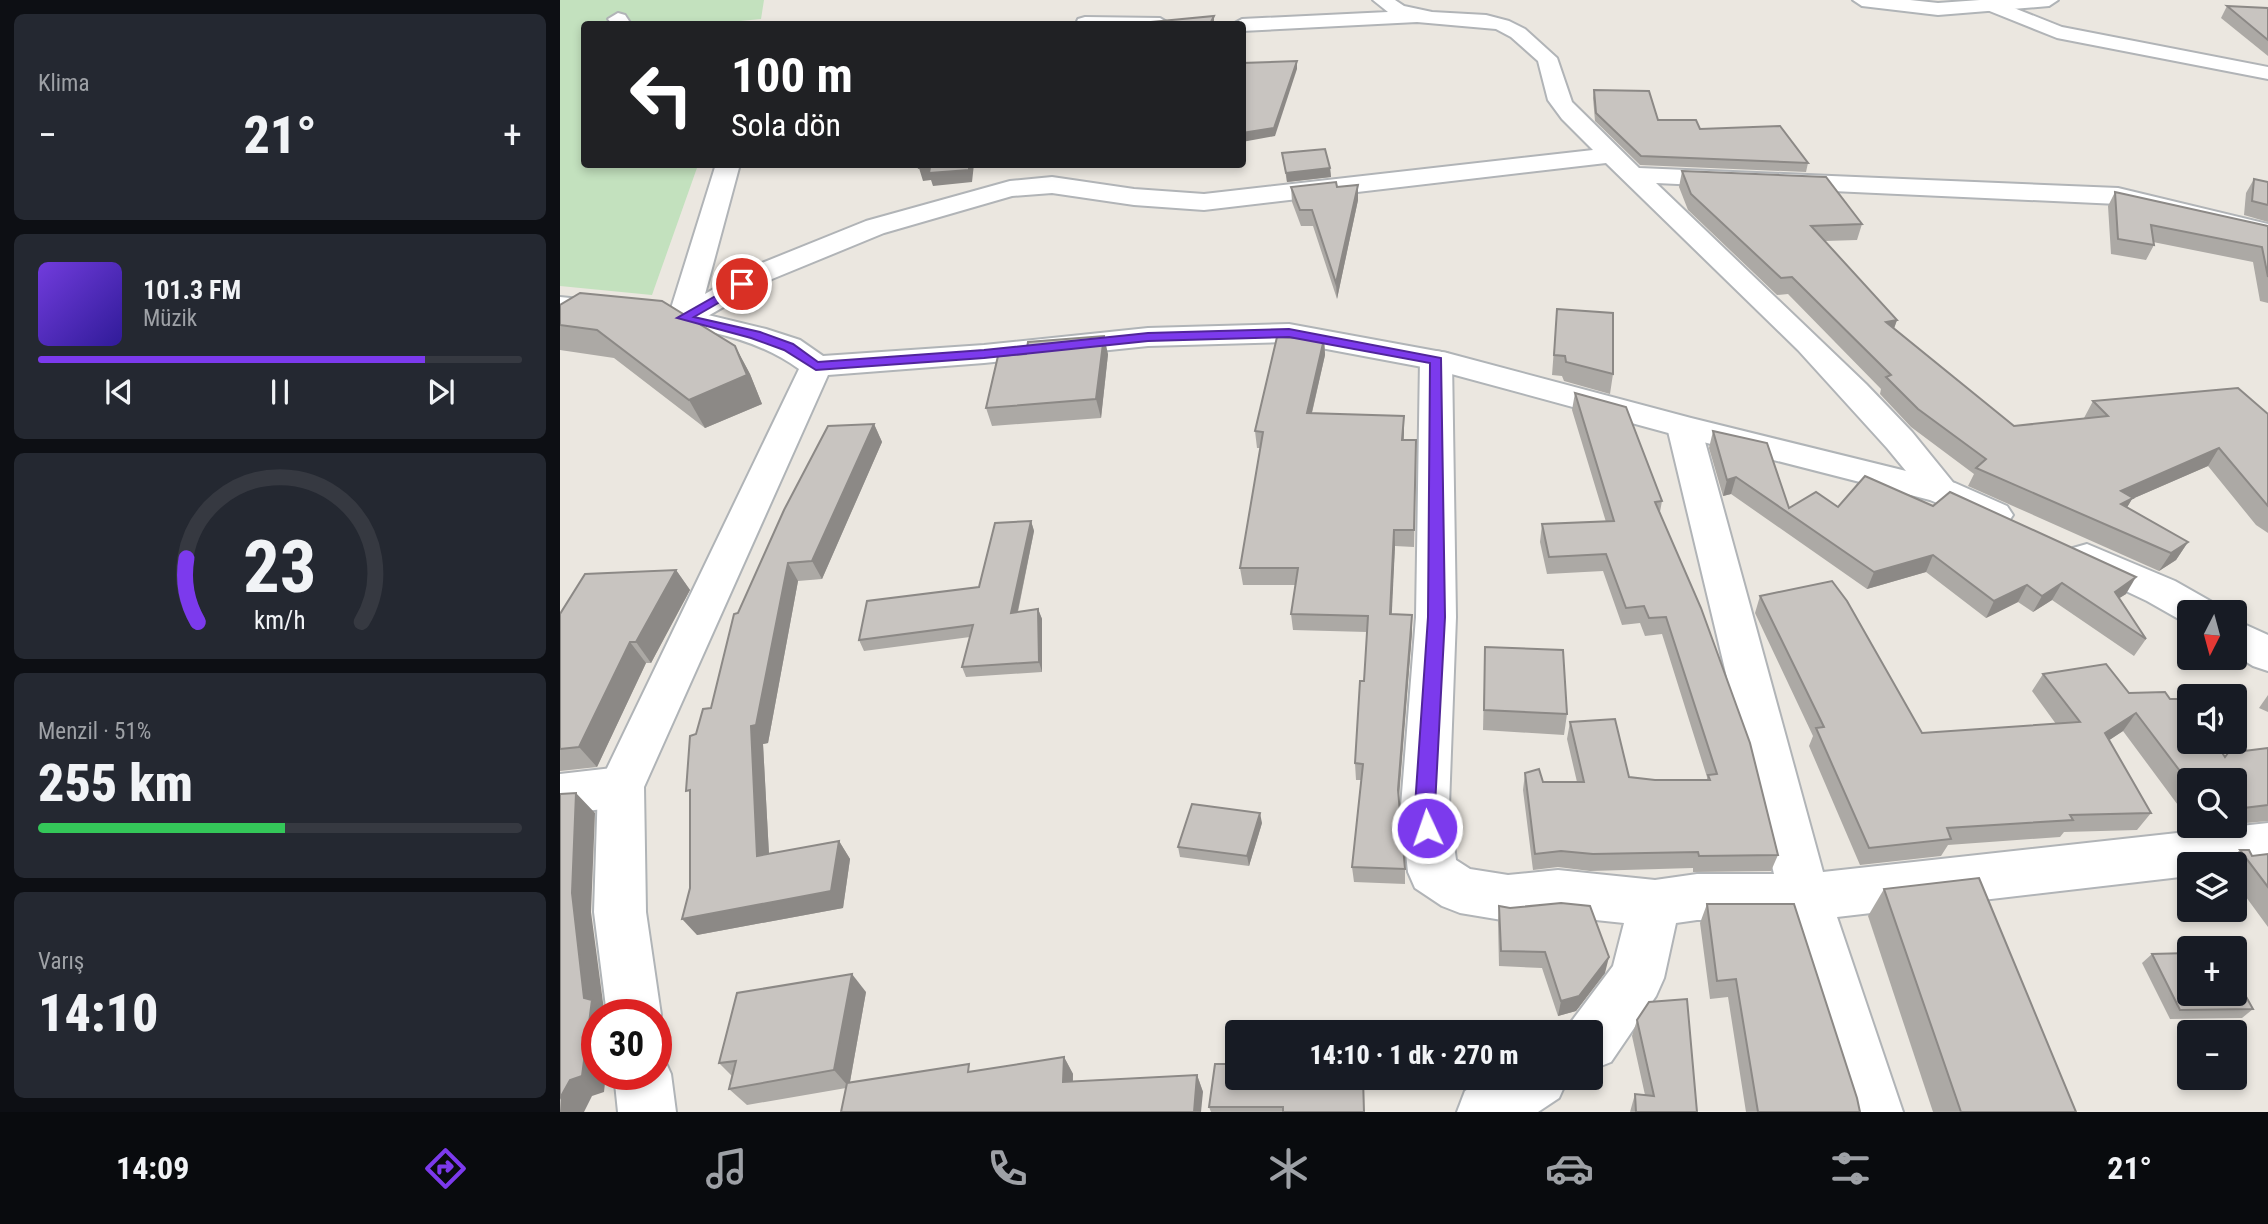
<!DOCTYPE html>
<html lang="tr">
<head>
<meta charset="utf-8">
<style>
  :root { --surface:#171b24; --page:#242831; --text:#f1f3f6; --muted:#9ea1a6; --line:#363941; --accent:#7c3aed }
  body { margin:0; font-family:"Roboto Condensed",sans-serif; background:var(--page); color:var(--text); height:100vh; display:flex; flex-direction:column; font-size:26px; white-space:nowrap }
  * { box-sizing:border-box; margin:0 }
  p { font-size:23px; color:var(--muted) }
  .icon { flex:none; width:38px; height:38px; fill:none; stroke:currentColor; stroke-width:2; stroke-linecap:round; stroke-linejoin:round }
  .map { position:relative; flex:1; overflow:hidden }
  .details { display:flex; flex-direction:column; gap:14px; padding:14px; background:#0d0f14; width:560px }
  .details>* { flex:none }
  .top-card { position:absolute; left:21px; top:21px; width:665px; height:147px; border-radius:7px; box-shadow:0 4px 10px #0003; background:#202124; color:#fff; overflow:hidden }
  .needle { width:46px; rotate:186deg }
  .tools { position:absolute; left:1617px; top:600px; display:grid; gap:14px }
  .tools a { display:grid; place-items:center; width:70px; height:70px; border-radius:7px; background:var(--surface); box-shadow:0 4px 10px #0003; font-size:35px }
  .speed { position:absolute; left:21px; top:999px; display:flex; gap:14px; font-size:35px; font-weight:700; text-align:center }
  .speed>* { display:grid; place-content:center; width:91px; height:91px; border-radius:50%; background:var(--surface); box-shadow:0 4px 10px #0003; line-height:1 }
  .speed .limit { border:10px solid #d22; background:#fff; color:#111 }
  .pin { position:absolute; display:grid; place-items:center; width:60px; height:60px; color:#fff; margin:-30px; border:4px solid #fff; border-radius:50%; box-shadow:0 2px 7px #0007 }
  .me { position:absolute; width:77px; margin:-38px; rotate:357deg; stroke-linejoin:round; filter:drop-shadow(0 0 5px #0008) }
  .turn { display:flex; align-items:center; gap:24px; height:147px; padding:0 35px; font-size:32px }
  .turn .icon { width:91px; height:91px; stroke-width:2.5 }
  .turn b { display:block; font-size:49px; line-height:60px }
  .big { font-size:52px; font-weight:800; line-height:1.1 }
  .details .card { flex:1; display:flex; flex-direction:column; justify-content:center; gap:10px; min-width:0; padding:0 24px; border-radius:10px; background:var(--page) }
  .details .dial { align-items:center; gap:0 }
  .dial svg { height:182px; overflow:visible; fill:none; stroke:var(--line); stroke-width:7; stroke-linecap:round; text-anchor:middle }
  .dial text { fill:var(--text); stroke:none }
  .song { display:flex; align-items:center; gap:21px }
  .cover { width:84px; height:84px; border-radius:10px; background:linear-gradient(135deg,hsl(260 70% 55%),hsl(250 70% 35%)) }
  .played { height:7px; border-radius:4px; background:linear-gradient(90deg,var(--accent) 80%,var(--line) 80%) }
  .keys { display:flex; justify-content:space-around; direction:ltr }
  .heat { display:flex; justify-content:space-between; align-items:center; font-size:38px; direction:ltr }
  .charge { height:10px; border-radius:5px; background:linear-gradient(90deg,#34c759 51%,var(--line) 0) }
  .trip { position:absolute; left:665px; top:1020px; width:378px; height:70px; border-radius:7px; background:var(--surface); box-shadow:0 4px 10px #0003; font-weight:800; line-height:70px; text-align:center }
  .menu { display:flex; height:112px; justify-content:space-around; align-items:center; background:#090b0e; color:var(--muted) }
  .menu .icon { width:49px; height:49px }
  .menu .on { color:var(--accent) }
  .menu b { font-size:32px; color:var(--text) }
  main { display:flex; flex:1; min-height:0 }
  .map>svg:first-child { display:block }
  .green { fill:#c3e1be }
  .lines { fill:none; stroke-linecap:round; stroke-linejoin:round }
  .street-casing { stroke:#b1b4b7; stroke-width:4 }
  .secondary-casing { stroke:#b0b4b7; stroke-width:4 }
  .street { fill:#fff; fill-rule:evenodd }
  .secondary { fill:#fff; fill-rule:evenodd }
  .wall { fill:#aca9a5 }
  .shaded-wall { fill:#8c8986 }
  .building { fill:#c8c4c0; stroke:#8c8986; stroke-width:2 }
  .route { fill:#7c3aed; stroke:#51269a; stroke-width:2 }
</style>
</head>
<body>
<main>
<section class="details">
<div class="card"><p>Klima</p>
<div class="heat"><a>−</a><b class="big">21°</b><a>+</a></div>
</div>
<div class="card">
<div class="song"><i class="cover"></i><div><b>101.3 FM</b><p>Müzik</p></div></div>
<div class="played"></div>
<div class="keys"><svg class="icon" aria-label="previous" viewBox="0 0 24 24"><path d="M18 5L8 12l10 7zM5 5v14"/></svg><svg class="icon" aria-label="pause" viewBox="0 0 24 24"><path d="M8 5v14M16 5v14"/></svg><svg class="icon" aria-label="next" viewBox="0 0 24 24"><path d="M6 5l10 7-10 7zM19 5v14"/></svg></div>
</div>
<div class="card dial"><svg viewBox="0 0 100 80">
<path d="M14 69A42 42 0 1 1 86 69"/>
<path d="M14 69A42 42 0 0 1 9 41" stroke="#7c3aed"/>
<text x="50" y="56" font-size="32" font-weight="700">23</text>
<text x="50" y="72" font-size="11">km/h</text>
</svg></div>
<div class="card"><p>Menzil · 51%</p><b class="big">255 km</b><div class="charge"></div></div>
<div class="card"><p>Varış</p><b class="big">14:10</b></div>
</section>
<div class="map">
<svg width="1708" height="1112" viewBox="0 0 1708 1112">
  <rect width="100%" height="100%" fill="#ebe7e0"/>
  <path class="green" d="M0,0H204L201,19L150,24H24V164L138,165L92,295L0,286Z"/>
  <g class="lines">
    <g class="street-casing">
      <g id="street">
        <path d="M813,0H835L844,6L872,12L926,15L949,21L965,29L997,58L1012,102L1079,168L1558,188L1708,224V240L1558,204L1096,183L1306,384L1352,432L1400,491L1395,499L1382,503L1369,499L1327,448L1238,350L1046,163L644,210L574,205L492,193L452,196L324,233L212,279L134,324L123,327L112,324L108,318L156,164H180L145,294L192,267L306,221L450,181L492,177L574,189L644,194L1033,150L1002,119L988,100L978,61L951,37L936,29L857,22L682,31V24H673L682,19L828,12Z"/>
        <path d="M1434,0L1502,27L1708,67V79L1497,38L1427,10L1425,6L1427,2Z"/>
        <path d="M58,13L65,15L71,24H52L48,19Z"/>
        <path d="M525,17L600,18L610,24H516L518,19Z"/>
        <path d="M876,351L887,353L892,360L896,617L889,806L896,860L910,869L948,875L998,870L1095,880L1137,874H1214L1107,427L1112,420L1124,417L1136,420L1141,427L1263,872L1708,823V867L1675,870V864H1629V876L1277,917L1343,1112H1285L1227,920H1137L1116,923L1104,978L1096,996L1051,1062L1031,1070V1032H1007L1011,1022L1053,966L1064,923L998,916L948,921L900,913L882,906L855,888L848,872L841,806L856,617L860,360L865,353Z"/>
        <path d="M61,767L78,773L84,787L78,801L61,807L0,814V774Z"/>
        <path d="M927,1078H1008L999,1098L978,1112H897L905,1091Z"/>
      </g>
    </g>
    <g class="secondary-casing">
      <g id="secondary">
        <path d="M1293,0H1350L1378,3L1420,0H1498L1489,6L1378,15L1302,6Z"/>
        <path d="M0,297L123,309L206,329L240,340L263,356L424,345L588,328L729,324L887,353L1131,418L1395,483L1447,506L1453,515L1447,524L1434,527L1370,500L1112,434L873,369L729,342L588,346L424,363L268,375L84,787L86,912L101,1015L96,1028V1015H47L34,912L38,787L239,369C173,321 78,323 0,315Z"/>
        <path d="M1527,544L1615,581L1652,602L1658,612H1629V624L1624,622L1587,601L1513,566L1508,557L1513,548Z"/>
        <path d="M1675,620L1708,635V671L1693,666L1675,655Z"/>
        <path d="M96,1051L102,1054L111,1074L116,1112H58L54,1074H96Z"/>
      </g>
    </g>
    <use href="#street" class="street"/>
    <use href="#secondary" class="secondary"/>
  </g>
  <g class="wall">
    <path d="M1667,6L1708,8V56L1661,18Z"/>
    <path d="M1034,90L1098,120L1140,129L1248,163L1246,172L1080,165L1035,121L1033,98Z"/>
    <path d="M722,153L770,168L771,177L727,182Z"/>
    <path d="M1122,171L1302,224L1297,240L1265,241L1337,320L1334,328L1454,426L1524,418L1533,401L1708,414V533L1696,525L1648,466L1572,499L1567,507L1628,542L1616,560L1599,571L1408,486L1414,474L1351,427L1320,394L1321,389L1228,294L1217,295L1128,210L1119,187Z"/>
    <path d="M1694,179L1708,182V222L1684,215L1686,193Z"/>
    <path d="M731,187L798,200L777,299L753,226H741L732,202Z"/>
    <path d="M1555,192L1708,226V303L1700,301L1693,262L1593,242L1594,245L1586,260L1551,254L1548,206Z"/>
    <path d="M0,305L175,346L190,374L202,404L145,428L54,358L0,350Z"/>
    <path d="M997,309L1053,374L1050,394L1004,381L1002,376L992,375Z"/>
    <path d="M764,339L765,355L752,413L844,416V440H856L854,547L835,546L831,614L852,615V632L839,799L845,869V884L794,882L792,867L801,780H796L795,763L804,681L807,632L733,630L731,614L736,585H683L680,568L700,448H697L695,431Z"/>
    <path d="M548,354L541,418L432,426L426,408Z"/>
    <path d="M1015,393L1102,501L1100,512L1218,855L1211,871L1133,872V868L1030,871L998,867L973,870L963,790L965,773L983,782H1017L1007,739L1010,722L1069,777L1095,780H1147V777L1102,634L1085,636L1080,623L1062,625L1043,571L987,574L980,542L982,524L1046,522L1012,410Z"/>
    <path d="M314,424L322,442L262,579L238,581L208,743L203,744L209,854L279,841L290,859L283,908L137,935L130,888L136,734L151,708L178,613Z"/>
    <path d="M1153,431L1229,508L1278,507L1566,594L1559,598L1586,639L1574,656L1492,600L1473,612L1458,602L1426,618L1366,572L1307,589L1171,494L1163,496L1149,448Z"/>
    <path d="M471,521L474,531L458,612L478,609L482,619V672L406,677L402,667L410,637L304,651L299,640L419,587Z"/>
    <path d="M116,570L130,590L91,663H86L37,767L0,771V614Z"/>
    <path d="M1200,596L1362,733L1496,724L1472,691L1483,674L1569,693L1610,699L1665,757L1708,748V821L1675,824V780H1629V820L1563,731L1549,740L1591,813L1577,830L1504,832L1500,837L1388,845L1381,856L1300,865L1249,746L1253,736L1195,613Z"/>
    <path d="M925,647L1007,714L1004,735L923,730Z"/>
    <path d="M1708,695V712L1699,708Z"/>
    <path d="M702,823L689,866L620,857L618,847Z"/>
    <path d="M1633,826H1657L1635,828Z"/>
    <path d="M1680,850L1692,856L1708,854V927L1675,882V864H1665Z"/>
    <path d="M1324,889L1516,1112H1373L1308,916Z"/>
    <path d="M1147,904L1300,1112H1186L1168,997L1150,999L1140,923Z"/>
    <path d="M939,906L950,908L1045,973L1016,1011L998,1016L982,968L939,966L938,922Z"/>
    <path d="M1592,954L1693,1009L1682,1018L1610,1019L1582,963Z"/>
    <path d="M306,992L290,1082L414,1071L504,1057L513,1074V1081L637,1075L643,1092L286,1088L187,1105L169,1089L172,1076L159,1063Z"/>
    <path d="M1077,1020L1137,1112H1070L1075,1094L1085,1095L1072,1036Z"/>
    <path d="M677,1078H804V1112H651L649,1107Z"/>
  </g>
  <g class="shaded-wall">
    <path d="M654,16V24H650Z"/>
    <path d="M737,61V69L715,136L682,142V133Z"/>
    <path d="M414,164L412,182L373,186L371,180L363,181L359,168Z"/>
    <path d="M770,168L771,177L727,182L726,173Z"/>
    <path d="M798,185V200L777,299L776,283Z"/>
    <path d="M1337,320L1331,337L1326,322Z"/>
    <path d="M544,336L548,354L541,418L536,399Z"/>
    <path d="M764,339L765,355L748,429L747,413Z"/>
    <path d="M175,346L190,374L202,404L145,428L129,400Z"/>
    <path d="M844,416V432L842,456V440Z"/>
    <path d="M314,424L322,442L262,579L252,561Z"/>
    <path d="M1659,448L1648,466L1572,499L1562,516L1561,491Z"/>
    <path d="M1176,477L1171,494L1163,496L1167,480Z"/>
    <path d="M471,521L474,531L455,624L451,613Z"/>
    <path d="M834,530L835,546L831,631L830,614Z"/>
    <path d="M1628,542L1616,560L1599,571L1611,553Z"/>
    <path d="M1373,555L1366,572L1307,589L1314,572Z"/>
    <path d="M228,563L238,581L208,743L203,744L210,873L197,856L191,726Z"/>
    <path d="M116,570L130,590L91,663L76,642Z"/>
    <path d="M1576,577L1566,594L1544,608L1555,592Z"/>
    <path d="M1502,583L1492,600L1473,612L1482,596Z"/>
    <path d="M1467,585L1458,602L1426,618L1434,601Z"/>
    <path d="M478,609L482,619V672L479,662Z"/>
    <path d="M852,615V632L838,806V790Z"/>
    <path d="M70,642L86,663L37,767L19,747Z"/>
    <path d="M1576,713L1563,731L1533,751L1545,733Z"/>
    <path d="M16,793L35,813L31,912L44,1010L50,1015H37V1074H46L44,1092L32,1096L24,1112H0Z"/>
    <path d="M700,813L702,823L689,866L687,856Z"/>
    <path d="M279,841L290,859L283,908L137,935L122,919Z"/>
    <path d="M1049,957L1045,973L1016,1011L998,1016L1001,1001Z"/>
    <path d="M292,974L306,992L289,1087L274,1070Z"/>
    <path d="M504,1057L513,1074L512,1098L503,1082Z"/>
    <path d="M637,1075L643,1092L641,1112H634Z"/>
  </g>
  <g class="building">
    <path d="M1667,6L1708,8V40Z"/>
    <path d="M654,16L650,24H570Z"/>
    <path d="M737,61L714,128L682,133V63Z"/>
    <path d="M1034,90L1089,91L1098,120H1136L1140,129L1220,126L1248,163L1081,156L1036,113Z"/>
    <path d="M765,149L770,168L726,173L722,153Z"/>
    <path d="M360,164H409V170L369,173L370,167L359,168Z"/>
    <path d="M1122,171L1266,177L1302,224L1251,226L1337,320L1326,322L1454,426L1548,416L1533,401L1678,388L1708,414V506L1659,448L1561,491L1573,498L1561,504L1628,542L1611,553L1416,468L1426,459L1358,409L1326,377L1331,375L1232,277L1221,278L1131,194Z"/>
    <path d="M1694,179L1708,182V205L1692,201Z"/>
    <path d="M776,182L777,187L798,185L776,283L752,210H740L731,187Z"/>
    <path d="M1555,192L1708,226V277L1702,247L1591,225L1594,245L1558,239Z"/>
    <path d="M20,293L102,301L175,346L187,375L129,400L37,330L0,325V305Z"/>
    <path d="M997,309L1053,313V374L1006,362L1005,356L994,355Z"/>
    <path d="M544,336L536,399L426,408L438,356L466,354L468,342Z"/>
    <path d="M717,337L764,339L747,413L844,416L842,440H856L854,530H834L830,614L852,615L838,790L845,869L792,867L803,764L795,763L800,681H804L808,616L731,614L738,568H680L703,432L695,431Z"/>
    <path d="M1015,393L1066,407L1102,501L1095,502L1141,608L1190,743L1218,855L1139,856L1138,852L1033,854L1001,851L975,854L965,773L979,769L983,782H1024L1010,722L1055,719L1069,777L1095,780H1150L1148,775L1157,774L1106,617L1089,618L1084,606L1066,608L1046,554L989,557L982,524L1054,521Z"/>
    <path d="M314,424L252,561L228,563L196,725L191,726L197,856L279,841L271,891L122,919L130,888V790L126,791L130,736L136,734L143,709L151,708L174,614L178,613L224,510L268,426Z"/>
    <path d="M1153,431L1207,443L1229,508L1256,492L1278,507L1305,476L1373,506L1390,492L1576,577L1555,592L1586,639L1502,583L1482,596L1467,585L1434,601L1373,555L1314,572L1176,477L1167,480Z"/>
    <path d="M471,521L451,613L478,609L479,662L402,667L413,625L299,640L307,601L419,587L435,523Z"/>
    <path d="M116,570L76,642H70L19,747L0,749V614L25,574Z"/>
    <path d="M1272,581L1287,601L1362,733L1520,722L1483,674L1546,664L1569,693L1605,692L1610,699H1627L1629,703V742H1655L1665,757L1668,753L1708,748V805L1675,809V780H1629V783L1576,713L1545,733L1591,813L1510,815L1513,820L1387,828L1391,839L1309,848L1256,728L1264,727L1200,596Z"/>
    <path d="M925,647L1003,650L1007,714L924,710Z"/>
    <path d="M16,793L12,893L24,998L32,1000L22,1076L10,1080L0,1098V794Z"/>
    <path d="M632,804L700,813L687,856L618,847Z"/>
    <path d="M1680,850H1689L1692,856L1708,854V887Z"/>
    <path d="M1419,878L1516,1112H1401L1324,889Z"/>
    <path d="M1001,903L1030,906L1049,957L1019,996L1001,1001L985,952L941,951L939,906L950,908Z"/>
    <path d="M1147,904H1234L1297,1098L1300,1112H1198L1176,979L1157,981Z"/>
    <path d="M1629,953V994H1675V977L1693,1009L1620,1010L1592,954Z"/>
    <path d="M292,974L274,1070L169,1089L176,1061L159,1063L177,993Z"/>
    <path d="M1127,999L1137,1112H1076L1075,1094L1094,1096L1077,1020L1089,1002Z"/>
    <path d="M504,1057L503,1082L637,1075L634,1112H281L287,1083L409,1064L408,1072Z"/>
    <path d="M655,1064H677V1078H803L804,1112H723V1107H649Z"/>
  </g>
  <path class="route" d="M182,281L186,282V287L134,317L200,332L233,344L258,362L424,350L588,333L729,329L881,358L885,617L875,806L877,828L875,834L867,837L860,834L855,806L868,617L870,363L729,337L588,341L424,358L256,370L224,350L191,338L117,318Z"/>
</svg>
<div class="tools">
<a><svg class="needle" viewBox="-14 -14 28 28"><path d="M0-13l5 13h-10z" fill="#e53935"/><path d="M0 13l5-13h-10z" fill="#9ea1a6"/></svg></a>
<a><svg class="icon" aria-label="sound" viewBox="0 0 24 24"><path d="M4 9h4l5-4v14l-5-4H4zM17 9q2 3 0 6"/></svg></a>
<a><svg class="icon" aria-label="search" viewBox="0 0 24 24"><circle cx="10" cy="10" r="6"/><path d="M15 15l6 6"/></svg></a>
<a><svg class="icon" aria-label="layers" viewBox="0 0 24 24"><path d="M12 4l9 5-9 5-9-5zM3 14l9 5 9-5"/></svg></a>
<a>+</a>
<a>−</a>
</div>
<div class="speed"><div class="limit">30</div></div>
<div class="pin" style="left:182px;top:284px;background:#d93025"><svg class="icon" aria-label="arrive" viewBox="0 0 24 24"><path d="M6 21V4h12l-3 4 3 4H6"/></svg></div>
<svg class="me" style="left:867px;top:828px" viewBox="-20 -20 40 40"><circle r="17" fill="#7c3aed" stroke="#fff" stroke-width="3"/><path d="M0-11L8 9 0 5-8 9z" fill="#fff"/></svg>
<div class="trip">14:10 · 1 dk · 270 m</div>
<div class="top-card">
<div class="turn"><svg class="icon" aria-label="left" viewBox="0 0 24 24"><path d="M17 20v-9H6M10 6l-5 5 5 5"/></svg><div><b>100 m</b>Sola dön</div></div>
</div>
</div>
</main>
<nav class="menu">
<b>14:09</b>
<svg class="icon on" aria-label="directions" viewBox="0 0 24 24"><path d="M12 3l9 9-9 9-9-9zM9 14v-3h6M13 9l2 2-2 2"/></svg>
<svg class="icon" aria-label="music" viewBox="0 0 24 24"><path d="M9 18V5l10-2v13"/><circle cx="6" cy="18" r="3"/><circle cx="16" cy="16" r="3"/></svg>
<svg class="icon" aria-label="phone" viewBox="0 0 24 24"><path d="M5 4h4l2 5-3 2q2 4 5 5l2-3 5 2v4C11 20 4 13 5 4z"/></svg>
<svg class="icon" aria-label="climate" viewBox="0 0 24 24"><path d="M12 3v18M4 7l16 10M4 17L20 7"/></svg>
<svg class="icon" aria-label="car" viewBox="0 0 24 24"><path d="M5 17H2v-5l4-1 3-4h7l3 4 3 1v5h-3M9 17h6M6 11h13"/><circle cx="7" cy="17" r="2"/><circle cx="17" cy="17" r="2"/></svg>
<svg class="icon" aria-label="filters" viewBox="0 0 24 24"><path d="M4 7h16M4 17h16"/><circle cx="9" cy="7" r="2"/><circle cx="15" cy="17" r="2"/></svg>
<b>21°</b>
</nav>
</body>
</html>
